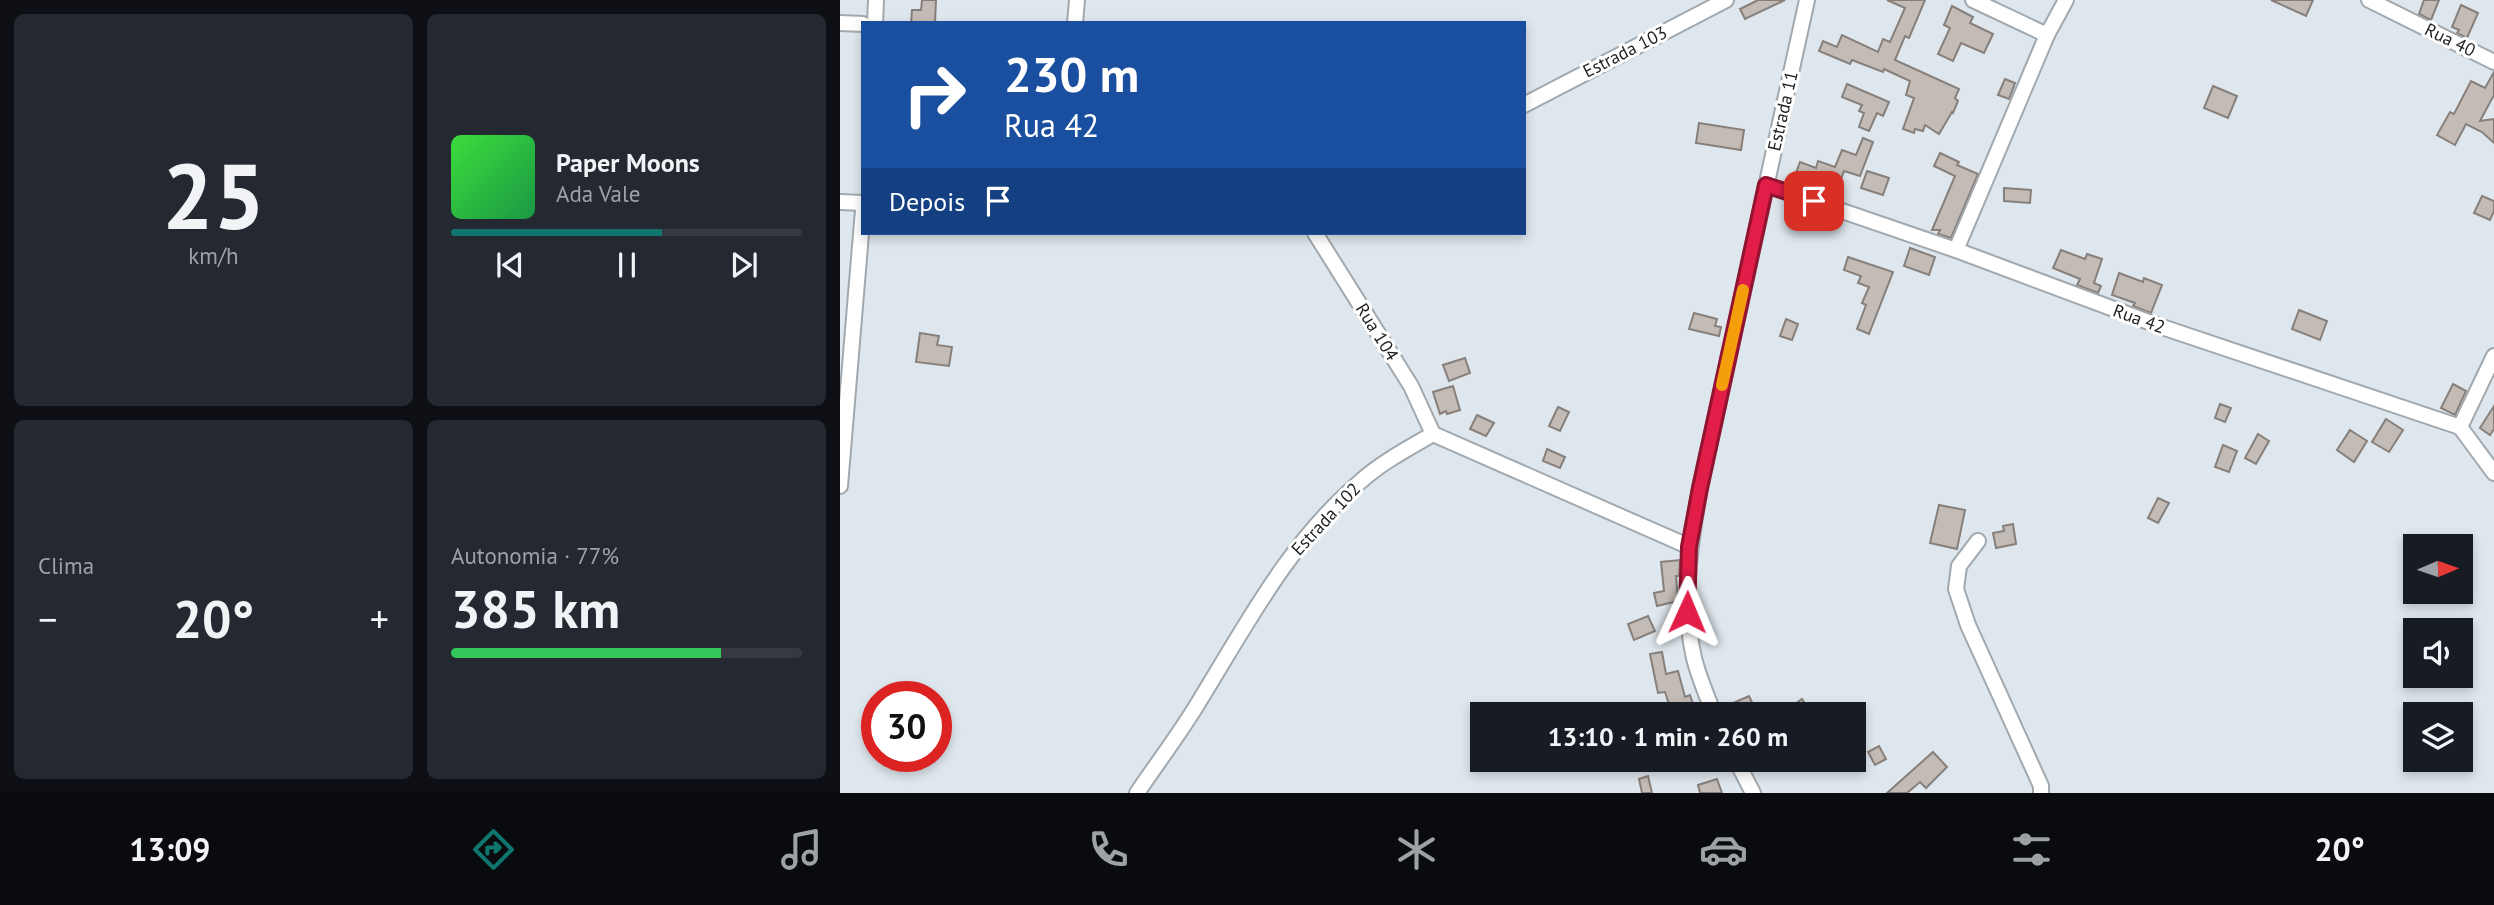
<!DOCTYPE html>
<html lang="pt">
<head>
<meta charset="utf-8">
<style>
  :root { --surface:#171b24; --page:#242831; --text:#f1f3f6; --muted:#9ea1a6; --line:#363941; --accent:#0f766e }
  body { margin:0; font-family:"PT Sans",sans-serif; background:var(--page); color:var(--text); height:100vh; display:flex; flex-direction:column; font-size:26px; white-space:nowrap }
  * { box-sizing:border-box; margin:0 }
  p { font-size:23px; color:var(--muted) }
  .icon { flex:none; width:38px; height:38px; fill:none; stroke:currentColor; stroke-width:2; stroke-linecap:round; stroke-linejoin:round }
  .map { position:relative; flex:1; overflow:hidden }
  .side { display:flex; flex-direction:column; gap:14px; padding:14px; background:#0d0f14; width:840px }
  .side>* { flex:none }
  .banner { position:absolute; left:21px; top:21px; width:665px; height:214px; border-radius:0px; box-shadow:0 4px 10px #0003; background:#1a4fa0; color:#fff; overflow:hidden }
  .needle { width:46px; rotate:88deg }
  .controls { position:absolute; left:1563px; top:534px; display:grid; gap:14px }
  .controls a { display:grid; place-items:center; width:70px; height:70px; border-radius:0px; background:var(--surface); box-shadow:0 4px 10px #0003; font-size:35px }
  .speed { position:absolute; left:21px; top:681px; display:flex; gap:14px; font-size:35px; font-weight:700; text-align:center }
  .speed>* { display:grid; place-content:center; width:91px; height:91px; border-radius:50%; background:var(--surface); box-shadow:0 4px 10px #0003; line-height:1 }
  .speed .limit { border:10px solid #d22; background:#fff; color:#111 }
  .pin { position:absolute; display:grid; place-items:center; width:60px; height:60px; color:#fff; margin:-30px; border-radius:14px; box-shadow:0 4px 10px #0006 }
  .me { position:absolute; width:77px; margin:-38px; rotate:1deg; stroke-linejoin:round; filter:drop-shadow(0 0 5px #0008) }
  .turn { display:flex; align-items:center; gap:24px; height:147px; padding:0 28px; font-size:32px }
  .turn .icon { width:91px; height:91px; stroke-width:2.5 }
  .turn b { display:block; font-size:49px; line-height:60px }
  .then { display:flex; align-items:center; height:66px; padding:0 28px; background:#0003; gap:14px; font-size:26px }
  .big { font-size:52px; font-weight:600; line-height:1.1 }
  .side .tile { flex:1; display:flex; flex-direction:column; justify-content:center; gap:10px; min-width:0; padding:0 24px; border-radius:10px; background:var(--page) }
  .side .dial { align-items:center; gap:0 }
  .dial b { font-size:91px; line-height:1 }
  .song { display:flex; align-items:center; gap:21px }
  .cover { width:84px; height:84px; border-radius:10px; background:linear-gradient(135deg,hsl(120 70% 55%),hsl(140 70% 35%)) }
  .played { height:7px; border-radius:4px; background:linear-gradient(90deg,var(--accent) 60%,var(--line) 60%) }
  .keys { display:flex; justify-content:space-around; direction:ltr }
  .heat { display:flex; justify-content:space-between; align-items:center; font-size:38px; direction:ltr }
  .charge { height:10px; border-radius:5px; background:linear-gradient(90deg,#34c759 77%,var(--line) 0) }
  .side .tiles { flex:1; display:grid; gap:14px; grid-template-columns:repeat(2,1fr) }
  .trip { position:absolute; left:630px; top:702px; width:396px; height:70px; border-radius:0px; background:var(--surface); box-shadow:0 4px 10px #0003; font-weight:600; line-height:70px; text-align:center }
  .menu { display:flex; height:112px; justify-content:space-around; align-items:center; background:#090b0e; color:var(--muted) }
  .menu .icon { width:49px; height:49px }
  .menu .current { color:var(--accent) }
  .menu b { font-size:32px; color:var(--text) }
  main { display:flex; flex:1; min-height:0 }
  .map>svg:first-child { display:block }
  .building { fill:#c3bbb5; stroke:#877f7a; stroke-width:2 }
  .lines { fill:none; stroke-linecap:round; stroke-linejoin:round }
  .street-casing { stroke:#a1a9af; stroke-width:18 }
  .street { stroke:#fff; stroke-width:14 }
  .route-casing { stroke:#92132f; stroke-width:18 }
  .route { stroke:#e11d48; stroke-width:12 }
  .slow { stroke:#f59e0b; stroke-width:12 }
  .labels { text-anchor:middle; stroke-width:6; stroke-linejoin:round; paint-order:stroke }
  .street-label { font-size:18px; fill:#1c1f21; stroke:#fff }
</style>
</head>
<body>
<main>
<section class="side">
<div class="tiles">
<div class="tile dial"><b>25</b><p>km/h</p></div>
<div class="tile">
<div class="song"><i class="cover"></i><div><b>Paper Moons</b><p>Ada Vale</p></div></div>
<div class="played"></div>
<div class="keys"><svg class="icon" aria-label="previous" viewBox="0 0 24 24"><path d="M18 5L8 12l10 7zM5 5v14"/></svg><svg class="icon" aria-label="pause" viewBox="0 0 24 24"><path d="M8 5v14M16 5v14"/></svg><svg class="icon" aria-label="next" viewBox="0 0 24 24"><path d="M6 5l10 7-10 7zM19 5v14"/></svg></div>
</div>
<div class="tile"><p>Clima</p>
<div class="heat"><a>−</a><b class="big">20°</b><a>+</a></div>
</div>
<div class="tile"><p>Autonomia · 77%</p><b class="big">385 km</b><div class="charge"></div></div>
</div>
</section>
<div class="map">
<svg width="1654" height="793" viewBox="0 0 1654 793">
  <rect width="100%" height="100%" fill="#dee7ed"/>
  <g class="building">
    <path d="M82,0H96L95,23H71L72,10H81Z"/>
    <path d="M918,0H945L905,19L900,9Z"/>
    <path d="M1047,0H1085L1069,38L1065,36L1055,60L1119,89L1115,98L1118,101L1113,113L1112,112L1099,134L1085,125L1083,131L1075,129L1074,133L1063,129L1074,98L1066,95L1070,81L1044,69L1043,72L1012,60L1010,64L979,51L983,41L997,47L1002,35L1038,52L1043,39L1050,42L1065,8Z"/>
    <path d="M1431,0H1473L1466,16Z"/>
    <path d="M1584,0H1599L1591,20L1579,14Z"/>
    <path d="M1621,5L1638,13L1627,38L1617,33L1619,30L1612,27Z"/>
    <path d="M1112,6L1133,17L1130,23L1153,34L1144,53L1121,43L1113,61L1098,54L1110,28L1104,25Z"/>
    <path d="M1654,72V95L1640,121L1654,119V143L1642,132L1626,124L1615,145L1597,135L1610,112L1614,114L1631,81L1645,88Z"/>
    <path d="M1165,79L1175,83L1169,99L1158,95Z"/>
    <path d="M1007,84L1049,102L1043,116L1037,113L1029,131L1019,127L1024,113L1019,111L1022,105L1002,97Z"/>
    <path d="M1373,86L1397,96L1388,118L1364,108Z"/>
    <path d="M859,123L904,130L901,150L856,143Z"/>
    <path d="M1023,138L1033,142L1020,176L1004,171L994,198L952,184L960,162L976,168L978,161L995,167L1002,150L1016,155Z"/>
    <path d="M1100,153L1119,162L1117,165L1138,174L1111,238L1098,234L1100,230H1092L1115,176L1094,166Z"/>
    <path d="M1027,171L1049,178L1043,195L1021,188Z"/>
    <path d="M1164,188L1191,190L1190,203L1164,201Z"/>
    <path d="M1642,196L1654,201V211L1650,220L1634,213Z"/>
    <path d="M1070,248L1095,257L1089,275L1064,266Z"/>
    <path d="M1221,250L1245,259L1247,254L1262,259L1254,283L1261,286L1258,293L1237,285L1240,279L1213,268Z"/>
    <path d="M1008,257L1053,272L1029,334L1017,329L1026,305L1022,303L1029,287L1018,283L1021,276L1004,270Z"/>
    <path d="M1279,273L1303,282L1304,278L1322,285L1311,313L1293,306L1295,303L1272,295Z"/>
    <path d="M1459,310L1487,321L1480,340L1452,329Z"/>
    <path d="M854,313L877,319L875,326L881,327L879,336L849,329Z"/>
    <path d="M946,319L958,324L952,340L940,336Z"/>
    <path d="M80,333L99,336L97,345L112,347L109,366L76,362Z"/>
    <path d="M625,358L630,373L609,381L603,365Z"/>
    <path d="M1613,384L1626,391L1615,415L1601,408Z"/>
    <path d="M613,386L620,410L607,414L606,411L600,414L593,392Z"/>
    <path d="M1380,404L1391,408L1385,422L1375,418Z"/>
    <path d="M1654,406V429L1650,435L1640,428Z"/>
    <path d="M718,407L729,412L720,431L709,426Z"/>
    <path d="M637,415L654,423L646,436L630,429Z"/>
    <path d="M1546,419L1563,430L1549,452L1532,442Z"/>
    <path d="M1510,430L1527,441L1514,462L1497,450Z"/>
    <path d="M1418,434L1429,441L1416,464L1405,458Z"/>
    <path d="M1383,445L1397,451L1389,472L1375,467Z"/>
    <path d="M707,449L725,457L720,468L703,461Z"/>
    <path d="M1318,498L1329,503L1318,523L1308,518Z"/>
    <path d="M1099,505L1125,510L1117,549L1090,543Z"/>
    <path d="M1173,524L1176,544L1156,548L1153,533L1164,531L1163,526Z"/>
    <path d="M840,560L839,576H836L838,601L817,606L814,593L824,591L821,562Z"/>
    <path d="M808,616L815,631L794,640L788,624Z"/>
    <path d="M822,652L826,674L838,671L845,697L850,695L854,707L832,714L825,692L818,693L810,654Z"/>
    <path d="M909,696L916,711L909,714H898L893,703Z"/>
    <path d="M962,699L972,714H941Z"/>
    <path d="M1039,746L1046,759L1035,765L1028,752Z"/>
    <path d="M1093,752L1107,767L1086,788L1080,782L1067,793H1047Z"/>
    <path d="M808,776L812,793H802L799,779Z"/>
    <path d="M877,779L882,793H860L858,785Z"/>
  </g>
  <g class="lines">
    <g class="street-casing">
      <g id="street">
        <path d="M1133,0L1207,35"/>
        <path d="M1529,0L1654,62"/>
        <path d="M0,23L23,24"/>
        <path d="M35,23L36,0"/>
        <path d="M235,23L237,0"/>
        <path d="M684,105L886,0"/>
        <path d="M926,185L1116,250L1322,327L1620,427L1654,473"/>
        <path d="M0,202L23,203"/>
        <path d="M475,233L571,386L593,434"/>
        <path d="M1116,250L1207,35L1226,0"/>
        <path d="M1620,427L1654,356"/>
        <path d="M593,434L850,547"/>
        <path d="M0,486L23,210"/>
        <path d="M1138,541L1119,566L1116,589L1128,625L1201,786V793"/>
        <path d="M874,714C867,696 859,678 854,658C841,601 850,544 860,488L967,0"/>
        <path d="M896,760L913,793"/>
        <path d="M297,793C318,762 341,732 360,700C408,622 450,541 521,481C542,462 569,448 593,434"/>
      </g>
    </g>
    <use href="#street" class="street"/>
  </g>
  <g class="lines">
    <g class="route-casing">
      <path id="route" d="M847,612L849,547L860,488L926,185L974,201"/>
    </g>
    <use href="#route" class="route"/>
    <path class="slow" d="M882,385L903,290"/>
  </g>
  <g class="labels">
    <g class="street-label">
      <text transform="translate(1610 40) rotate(26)" y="6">Rua 40</text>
      <text transform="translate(785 52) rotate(-27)" y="6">Estrada 103</text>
      <text transform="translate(943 111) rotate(-77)" y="6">Estrada 11</text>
      <text transform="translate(1299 319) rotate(20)" y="6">Rua 42</text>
      <text transform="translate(537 332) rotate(58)" y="6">Rua 104</text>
      <text transform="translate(486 519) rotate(-47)" y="6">Estrada 102</text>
    </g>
  </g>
</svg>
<div class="controls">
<a><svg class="needle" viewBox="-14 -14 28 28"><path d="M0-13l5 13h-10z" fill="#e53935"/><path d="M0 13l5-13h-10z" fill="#9ea1a6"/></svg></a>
<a><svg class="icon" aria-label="sound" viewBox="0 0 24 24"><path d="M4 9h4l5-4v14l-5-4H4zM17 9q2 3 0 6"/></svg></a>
<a><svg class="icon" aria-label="layers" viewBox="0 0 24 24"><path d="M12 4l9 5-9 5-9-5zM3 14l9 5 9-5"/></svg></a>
</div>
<div class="speed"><div class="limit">30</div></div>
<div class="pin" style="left:974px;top:201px;background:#d93025"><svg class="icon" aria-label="arrive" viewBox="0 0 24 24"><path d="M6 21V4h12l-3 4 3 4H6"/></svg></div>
<svg class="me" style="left:847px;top:612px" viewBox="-20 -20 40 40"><path d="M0-17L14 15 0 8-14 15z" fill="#e11d48" stroke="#fff" stroke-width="4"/></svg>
<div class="trip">13:10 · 1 min · 260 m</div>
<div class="banner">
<div class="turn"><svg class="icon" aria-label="right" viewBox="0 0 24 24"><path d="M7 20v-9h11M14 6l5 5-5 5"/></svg><div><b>230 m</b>Rua 42</div></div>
<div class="then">Depois<svg class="icon" aria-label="arrive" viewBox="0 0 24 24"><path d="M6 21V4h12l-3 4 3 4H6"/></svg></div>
</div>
</div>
</main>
<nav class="menu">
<b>13:09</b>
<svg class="icon current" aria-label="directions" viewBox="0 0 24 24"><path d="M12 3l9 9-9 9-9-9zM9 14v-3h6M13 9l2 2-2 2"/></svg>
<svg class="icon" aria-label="music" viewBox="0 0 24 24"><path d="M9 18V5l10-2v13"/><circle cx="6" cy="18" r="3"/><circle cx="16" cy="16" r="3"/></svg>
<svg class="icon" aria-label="phone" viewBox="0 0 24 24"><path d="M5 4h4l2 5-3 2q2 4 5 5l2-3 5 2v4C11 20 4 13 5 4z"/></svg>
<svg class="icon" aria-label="climate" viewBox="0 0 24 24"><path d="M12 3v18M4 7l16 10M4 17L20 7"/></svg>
<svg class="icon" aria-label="car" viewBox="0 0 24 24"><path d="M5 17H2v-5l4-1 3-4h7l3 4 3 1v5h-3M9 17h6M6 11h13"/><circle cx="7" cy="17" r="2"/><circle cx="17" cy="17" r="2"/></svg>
<svg class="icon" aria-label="filters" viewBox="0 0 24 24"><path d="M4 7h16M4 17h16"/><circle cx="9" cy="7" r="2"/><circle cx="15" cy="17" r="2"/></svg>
<b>20°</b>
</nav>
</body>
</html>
